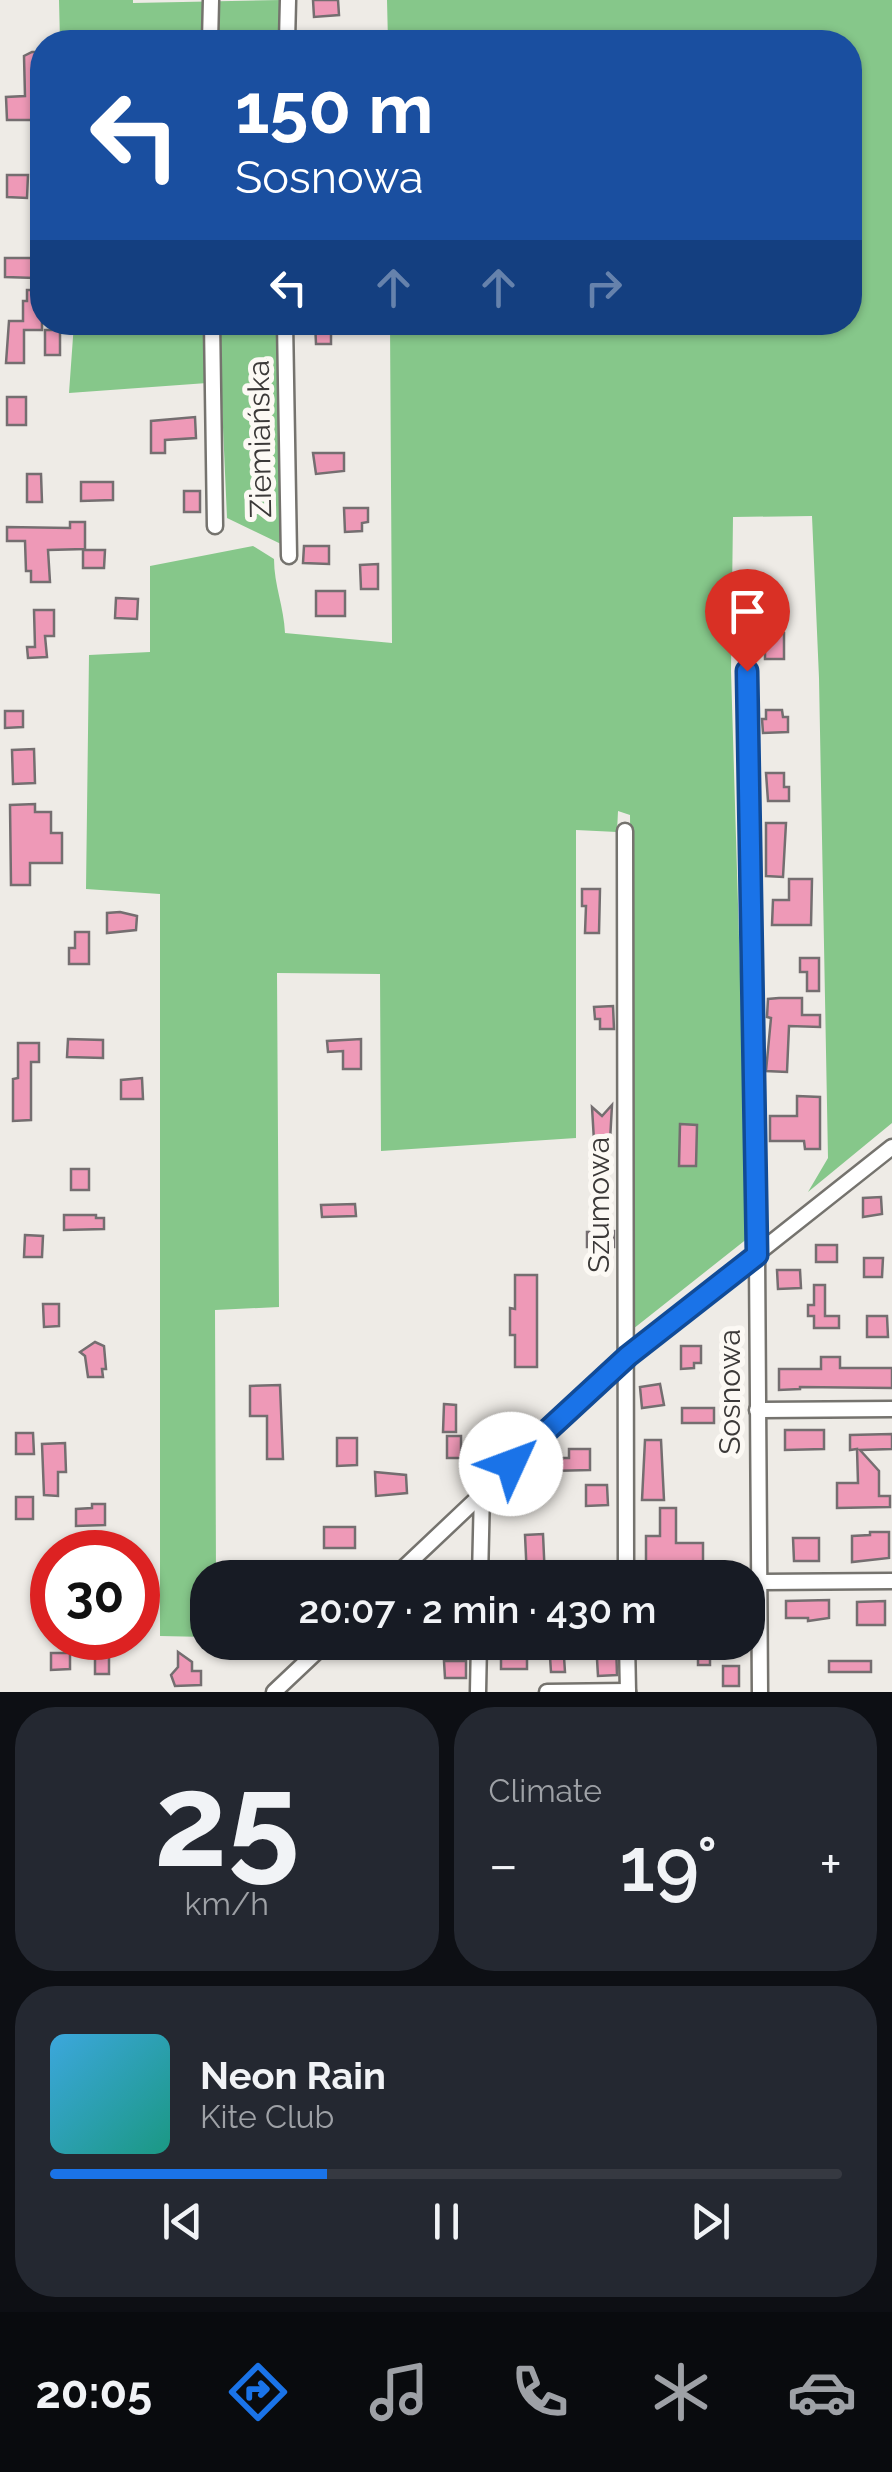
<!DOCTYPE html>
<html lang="en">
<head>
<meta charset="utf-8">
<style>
  :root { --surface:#171b24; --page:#242831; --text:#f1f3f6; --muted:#9ea1a6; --line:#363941; --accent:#1a73e8 }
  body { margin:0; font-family:Raleway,sans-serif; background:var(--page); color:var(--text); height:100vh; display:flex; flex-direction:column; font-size:38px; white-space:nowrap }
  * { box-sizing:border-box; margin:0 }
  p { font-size:32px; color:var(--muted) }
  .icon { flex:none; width:55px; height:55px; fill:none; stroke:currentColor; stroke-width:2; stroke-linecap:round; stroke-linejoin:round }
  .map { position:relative; height:1692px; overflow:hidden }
  .drawer { display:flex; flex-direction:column; gap:15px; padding:15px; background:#0d0f14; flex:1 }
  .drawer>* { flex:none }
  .banner { position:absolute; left:30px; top:30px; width:832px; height:305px; border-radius:40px; box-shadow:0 2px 8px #0004; background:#1a4fa0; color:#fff; overflow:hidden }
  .speed { position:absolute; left:30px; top:1530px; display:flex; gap:20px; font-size:50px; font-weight:700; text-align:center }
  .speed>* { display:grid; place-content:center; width:130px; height:130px; border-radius:50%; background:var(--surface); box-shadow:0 2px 8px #0004; line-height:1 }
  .speed .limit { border:15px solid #d22; background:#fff; color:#111 }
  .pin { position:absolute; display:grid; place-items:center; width:85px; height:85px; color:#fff; margin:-102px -42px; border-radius:50% 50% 50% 0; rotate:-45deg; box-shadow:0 0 10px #0007 }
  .pin .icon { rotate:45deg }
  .me { position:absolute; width:110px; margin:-55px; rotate:47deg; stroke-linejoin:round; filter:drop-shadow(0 0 8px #0008) }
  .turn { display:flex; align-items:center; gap:35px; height:210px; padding:0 40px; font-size:45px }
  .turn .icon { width:130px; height:130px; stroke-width:2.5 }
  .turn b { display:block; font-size:70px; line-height:85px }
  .lanes { display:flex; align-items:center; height:95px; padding:0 40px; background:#0003; justify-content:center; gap:50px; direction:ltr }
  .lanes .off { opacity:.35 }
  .big { font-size:75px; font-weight:600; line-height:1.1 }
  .drawer .widget { flex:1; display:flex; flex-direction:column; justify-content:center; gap:15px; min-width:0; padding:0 35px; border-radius:40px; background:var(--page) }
  .drawer .dial { align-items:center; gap:0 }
  .dial b { font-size:130px; line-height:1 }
  .song { display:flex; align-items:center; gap:30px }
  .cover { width:120px; height:120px; border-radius:15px; background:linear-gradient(135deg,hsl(200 70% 55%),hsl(170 70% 35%)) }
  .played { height:10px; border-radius:5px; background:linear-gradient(90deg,var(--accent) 35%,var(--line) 35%) }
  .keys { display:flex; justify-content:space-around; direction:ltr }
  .heat { display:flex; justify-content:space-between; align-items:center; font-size:55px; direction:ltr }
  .drawer .tiles { flex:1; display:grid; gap:15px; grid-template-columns:1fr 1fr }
  .widget:last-child { grid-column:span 2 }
  .trip { position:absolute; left:190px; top:1560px; width:575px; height:100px; border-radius:40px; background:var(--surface); box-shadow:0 2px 8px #0004; font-weight:600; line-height:100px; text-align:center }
  .tabs { display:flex; height:160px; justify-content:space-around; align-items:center; background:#090b0e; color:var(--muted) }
  .tabs .icon { width:70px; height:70px }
  .tabs .active { color:var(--accent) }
  .tabs b { font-size:45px; color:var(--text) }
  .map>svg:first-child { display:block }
  .forest { fill:#86c78a }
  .building { fill:#ee99b7; stroke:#746e70; stroke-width:2.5 }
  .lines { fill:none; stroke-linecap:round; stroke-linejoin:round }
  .minor-casing { stroke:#75736e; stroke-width:19 }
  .minor { stroke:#fff; stroke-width:14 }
  .route-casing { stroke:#114b97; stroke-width:25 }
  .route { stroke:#1a73e8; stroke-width:18 }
  .labels { text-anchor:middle; stroke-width:10; stroke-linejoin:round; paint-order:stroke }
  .street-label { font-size:30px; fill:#3b3938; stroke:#fcf9f4 }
</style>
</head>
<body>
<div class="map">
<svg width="892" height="1692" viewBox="0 0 892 1692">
  <rect width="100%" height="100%" fill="#eeebe6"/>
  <g class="forest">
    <path d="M59,0H133V3L281,0V42H60Z"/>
    <path d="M387,0H892V1123L808,1192L828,1158L819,678L812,516L733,517L731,671L748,1238L633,1329L630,815L618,811L617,832L576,830V1138L381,1151L380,974L277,973L279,1307L215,1310L216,1577L208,1578L207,1637L160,1636V894L86,889L89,655L150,652V566L253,546L274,559C274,585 284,607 285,633L392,643L390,323L850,322V42H388Z"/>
    <path d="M74,323H282L281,544L227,518L221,382L69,393Z"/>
  </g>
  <g class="building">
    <path d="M313,0H338L339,15L314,17Z"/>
    <path d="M32,52H38L42,58V106L35,107V120H7L6,97L25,96L24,56Z"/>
    <path d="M7,175H28L27,198L7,197Z"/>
    <path d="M5,258H35V278L5,277Z"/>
    <path d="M27,290H42V330H24V363H6L9,321H23V301H27Z"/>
    <path d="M315,322H331V344H316Z"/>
    <rect x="45" y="330" width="15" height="25"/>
    <rect x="7" y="397" width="19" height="28"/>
    <path d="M195,417L196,438L165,440V453H151V421Z"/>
    <path d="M313,453H344V471L316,474Z"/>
    <path d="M27,474H41L42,502H27Z"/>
    <path d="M81,482H113V500L81,501Z"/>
    <rect x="184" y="491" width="16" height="21"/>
    <path d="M344,508H368V522L362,523V531L345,532Z"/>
    <path d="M70,522H85V549L48,550L50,582H31V571H26L25,541H7V527L70,528Z"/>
    <path d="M304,546H329V564L303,563Z"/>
    <path d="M83,550H105L104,568H83Z"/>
    <path d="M378,564V589H361L360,565Z"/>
    <rect x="316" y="591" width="29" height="25"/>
    <path d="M116,598L138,599L137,619L115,618Z"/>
    <path d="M34,610H54V636H45L47,657L28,658L27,647H35Z"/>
    <rect x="765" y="633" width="19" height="26"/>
    <path d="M766,710H782L783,717H788V732L763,733L762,719H766Z"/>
    <path d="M5,711H23V727L5,728Z"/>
    <path d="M34,749L35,783L13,784L12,750Z"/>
    <path d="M766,773H784V787H789V801H768Z"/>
    <path d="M35,804V812H51V833H62V863H30V885H11L10,805Z"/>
    <path d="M766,823H786L783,877L766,876Z"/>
    <path d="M789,879H812L811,925H772L773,900H789Z"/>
    <path d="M582,889H600L599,933H585L586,906H582Z"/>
    <path d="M120,912L137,916L136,930L107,933V913Z"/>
    <path d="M75,932H89V964H69V948H75Z"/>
    <path d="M800,958H819V991H807V972H800Z"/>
    <path d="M779,998H802V1015H820V1027L789,1026L787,1072L766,1071L771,1018L767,1017L768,999Z"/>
    <path d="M613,1006L614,1029H600V1019H595L594,1007Z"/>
    <path d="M68,1039L103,1040V1058L67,1057Z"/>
    <path d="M361,1039V1069H343V1051L328,1052L327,1041Z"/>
    <path d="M18,1043H39V1062H31V1120L13,1121V1079L18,1078Z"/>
    <path d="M142,1078L143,1099H121V1080Z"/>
    <path d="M797,1096L820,1097V1149H805L804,1141H770V1116H797Z"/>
    <path d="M612,1105L610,1141H594L592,1107L602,1116Z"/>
    <path d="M680,1124L697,1125L696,1166H679Z"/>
    <rect x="71" y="1169" width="18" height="21"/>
    <path d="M881,1197L882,1214L863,1217V1198Z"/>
    <path d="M355,1204L356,1216L322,1217L321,1205Z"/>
    <path d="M64,1215H96V1218H104V1229L64,1230Z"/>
    <path d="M614,1231V1247H587V1232Z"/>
    <path d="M25,1235L43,1236L42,1257H24Z"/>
    <rect x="816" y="1245" width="21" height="17"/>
    <path d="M864,1258H883L882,1277H864Z"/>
    <path d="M777,1270H800L801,1288L778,1289Z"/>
    <path d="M515,1275H537V1367H515V1335H510V1308L515,1309Z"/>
    <path d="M814,1285H825V1316H839V1328H814V1316H808V1305H814Z"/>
    <path d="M43,1304H59V1326L44,1327Z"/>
    <path d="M867,1316H887L888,1337H867Z"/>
    <path d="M95,1342L104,1346L106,1369H102L103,1377H88L85,1356L80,1352Z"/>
    <path d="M681,1346H701V1363H694V1368L681,1369Z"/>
    <path d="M821,1357H840V1368H892V1388L800,1387V1389L779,1390V1369H821Z"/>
    <path d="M660,1384L664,1405L642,1408L640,1387Z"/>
    <path d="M280,1385L283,1459H267V1416H250V1386Z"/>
    <path d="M444,1404L456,1405V1432H443Z"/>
    <rect x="682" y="1408" width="32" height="15"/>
    <path d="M785,1430H824V1449L785,1450Z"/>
    <path d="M16,1433H33L34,1454H16Z"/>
    <path d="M892,1434V1449L860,1450L879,1471V1496H890V1507L837,1508V1483H858L857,1449L850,1450V1435Z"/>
    <rect x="447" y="1436" width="14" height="22"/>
    <path d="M337,1438H357V1465L337,1466Z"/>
    <path d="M645,1440H661L664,1500H642Z"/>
    <path d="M65,1443L66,1472H58V1496L44,1495L42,1444Z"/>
    <path d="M569,1449H590V1470L550,1471V1458H569Z"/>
    <path d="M375,1472L406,1475L407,1493L376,1496Z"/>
    <path d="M538,1479L548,1494L526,1508L516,1493Z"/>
    <path d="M586,1485H607L608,1505L586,1506Z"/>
    <rect x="16" y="1497" width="17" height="22"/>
    <path d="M92,1504H105V1525L76,1526V1509L92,1508Z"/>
    <path d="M660,1508H676V1543H703V1562H646V1536H660Z"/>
    <rect x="324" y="1527" width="31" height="21"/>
    <path d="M870,1532H889V1558L852,1562V1536L870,1535Z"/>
    <path d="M543,1534L545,1578H527L525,1535Z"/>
    <path d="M793,1538H819V1561H794Z"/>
    <path d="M829,1600V1618L808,1621V1618H786V1601Z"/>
    <path d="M885,1601V1625H857V1602Z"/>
    <path d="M109,1641V1674H95V1642Z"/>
    <path d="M549,1642H563L565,1672H551Z"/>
    <path d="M596,1642H616L617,1675L598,1676Z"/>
    <path d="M670,1646L710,1647V1665H698V1657H670Z"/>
    <path d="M509,1648H516V1658H527V1669H501V1649Z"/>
    <path d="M178,1652L192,1662V1671H201V1685L175,1686L171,1675L178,1667Z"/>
    <path d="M51,1653H70V1669L51,1670Z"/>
    <path d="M444,1661H466V1678H445Z"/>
    <rect x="829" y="1661" width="42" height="11"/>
    <rect x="723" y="1666" width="16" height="20"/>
  </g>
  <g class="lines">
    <g class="minor-casing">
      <g id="minor">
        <path d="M210,42L211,0"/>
        <path d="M287,42L288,0"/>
        <path d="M212,322L215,526"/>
        <path d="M285,322L289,556"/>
        <path d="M747,671L757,1255L760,1692"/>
        <path d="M625,831L626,1578"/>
        <path d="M757,1410L892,1409"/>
        <path d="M393,1578L628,1356L892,1147"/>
        <path d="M480,1578L482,1491"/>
        <path d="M748,1582L892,1581"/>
        <path d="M627,1642L628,1692"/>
        <path d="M274,1692L327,1642"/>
        <path d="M478,1692L479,1642"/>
        <path d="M547,1692L628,1691"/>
      </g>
    </g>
    <use href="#minor" class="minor"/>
  </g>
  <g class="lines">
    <g class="route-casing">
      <path id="route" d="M511,1464L628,1356L757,1255L747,671"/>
    </g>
    <use href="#route" class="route"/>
  </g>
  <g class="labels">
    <g class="street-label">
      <text transform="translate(260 439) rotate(-91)" y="10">Ziemiańska</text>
      <text transform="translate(599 1205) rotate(-90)" y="10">Szumowa</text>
      <text transform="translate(730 1392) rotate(-90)" y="10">Sosnowa</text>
    </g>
  </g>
</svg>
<div class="speed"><div class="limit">30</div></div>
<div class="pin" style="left:747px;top:671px;background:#d93025"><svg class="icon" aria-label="arrive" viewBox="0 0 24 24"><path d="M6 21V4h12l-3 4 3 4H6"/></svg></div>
<svg class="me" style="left:511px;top:1464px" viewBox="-20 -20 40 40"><circle r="19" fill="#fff"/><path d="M0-13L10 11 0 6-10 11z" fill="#1a73e8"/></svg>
<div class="trip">20:07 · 2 min · 430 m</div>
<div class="banner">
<div class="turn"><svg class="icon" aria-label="left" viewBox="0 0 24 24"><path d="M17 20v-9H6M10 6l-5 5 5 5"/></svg><div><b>150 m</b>Sosnowa</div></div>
<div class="lanes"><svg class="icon" aria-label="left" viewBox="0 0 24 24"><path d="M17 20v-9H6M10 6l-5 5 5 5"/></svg><svg class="icon off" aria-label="ahead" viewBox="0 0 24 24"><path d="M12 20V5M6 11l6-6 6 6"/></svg><svg class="icon off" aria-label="ahead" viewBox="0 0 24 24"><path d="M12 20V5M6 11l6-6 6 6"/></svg><svg class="icon off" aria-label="right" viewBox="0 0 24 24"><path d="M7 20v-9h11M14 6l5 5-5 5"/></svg></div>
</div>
</div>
<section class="drawer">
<div class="tiles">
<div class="widget dial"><b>25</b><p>km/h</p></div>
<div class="widget"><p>Climate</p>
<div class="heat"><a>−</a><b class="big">19°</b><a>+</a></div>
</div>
<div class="widget">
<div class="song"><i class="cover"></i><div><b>Neon Rain</b><p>Kite Club</p></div></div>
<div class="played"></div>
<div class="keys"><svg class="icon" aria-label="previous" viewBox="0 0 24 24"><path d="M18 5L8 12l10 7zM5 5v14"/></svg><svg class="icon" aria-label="pause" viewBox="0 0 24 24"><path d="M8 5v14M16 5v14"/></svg><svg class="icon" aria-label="next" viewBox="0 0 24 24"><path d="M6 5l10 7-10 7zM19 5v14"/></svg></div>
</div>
</div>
</section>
<nav class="tabs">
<b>20:05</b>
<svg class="icon active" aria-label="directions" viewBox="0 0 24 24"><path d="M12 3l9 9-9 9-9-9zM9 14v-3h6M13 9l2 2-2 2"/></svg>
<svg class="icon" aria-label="music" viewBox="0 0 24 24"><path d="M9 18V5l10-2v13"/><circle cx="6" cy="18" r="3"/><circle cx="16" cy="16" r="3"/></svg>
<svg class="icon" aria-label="phone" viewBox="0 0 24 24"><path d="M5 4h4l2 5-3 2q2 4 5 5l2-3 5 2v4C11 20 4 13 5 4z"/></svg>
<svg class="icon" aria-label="climate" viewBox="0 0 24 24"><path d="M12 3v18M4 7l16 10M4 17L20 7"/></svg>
<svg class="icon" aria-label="car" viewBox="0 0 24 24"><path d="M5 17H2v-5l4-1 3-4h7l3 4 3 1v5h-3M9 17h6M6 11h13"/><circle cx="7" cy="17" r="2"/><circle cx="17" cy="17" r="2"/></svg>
</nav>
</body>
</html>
